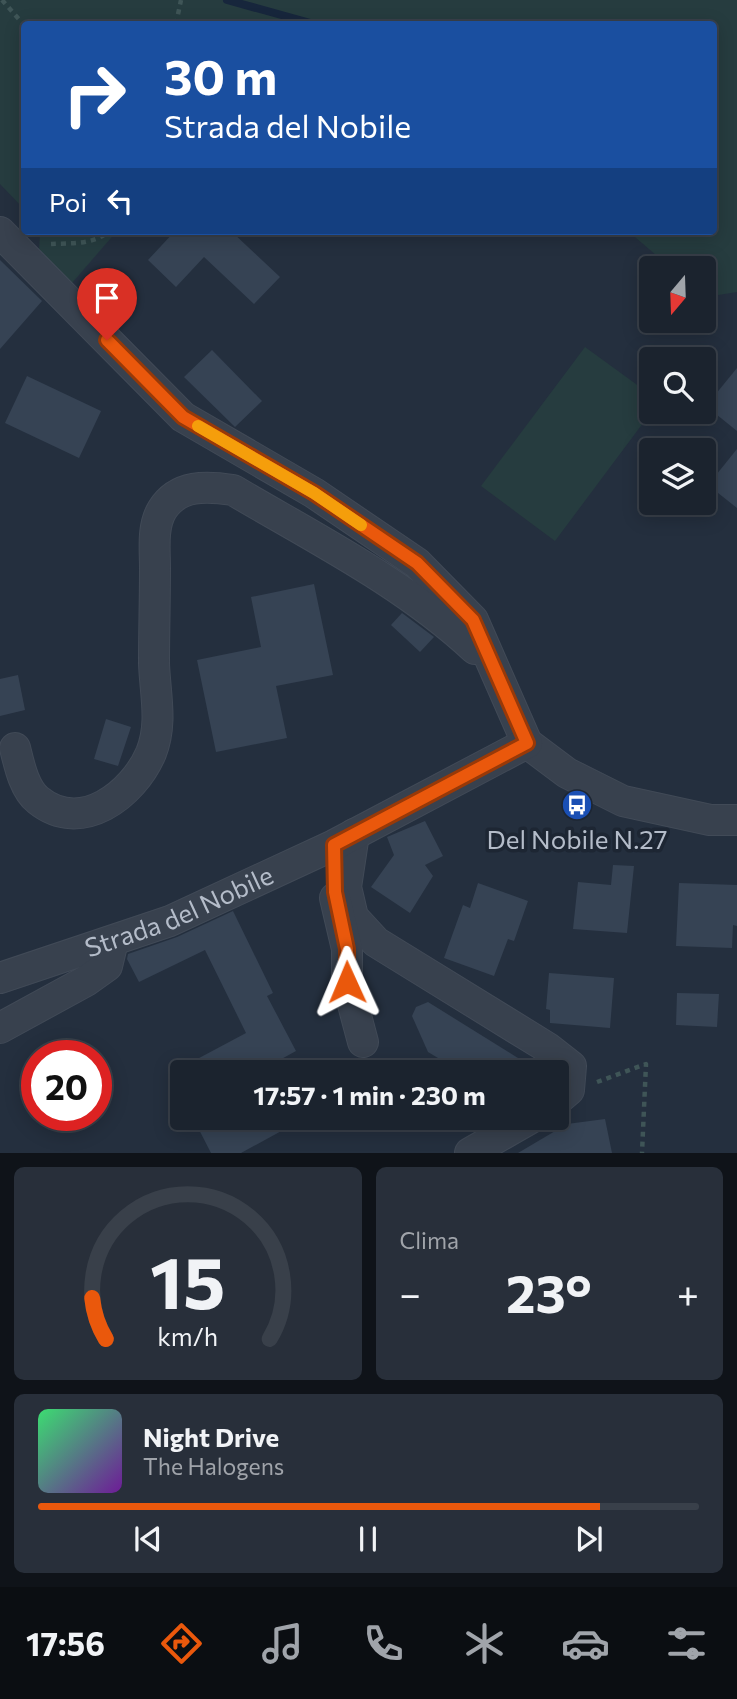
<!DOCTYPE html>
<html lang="it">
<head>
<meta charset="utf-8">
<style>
  :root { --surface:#1b232e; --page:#282f3a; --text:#f1f3f6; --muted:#a0a4aa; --line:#39404a; --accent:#ea580c }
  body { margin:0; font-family:Commissioner,sans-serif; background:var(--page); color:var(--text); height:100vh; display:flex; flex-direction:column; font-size:26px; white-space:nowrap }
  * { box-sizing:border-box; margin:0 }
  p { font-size:23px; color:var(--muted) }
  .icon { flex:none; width:38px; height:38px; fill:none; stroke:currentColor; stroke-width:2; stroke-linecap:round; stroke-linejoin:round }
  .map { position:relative; height:1153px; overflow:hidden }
  .sheet { display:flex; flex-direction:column; gap:14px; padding:14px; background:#0f1319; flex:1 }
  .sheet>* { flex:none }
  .hud { position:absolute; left:21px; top:21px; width:696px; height:214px; border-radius:7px; box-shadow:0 4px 18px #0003,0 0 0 2px var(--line); background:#1a4fa0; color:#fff; overflow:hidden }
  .needle { width:46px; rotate:199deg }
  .controls { position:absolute; left:639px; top:256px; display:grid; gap:14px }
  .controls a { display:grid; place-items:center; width:77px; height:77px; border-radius:7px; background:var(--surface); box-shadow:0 4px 18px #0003,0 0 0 2px var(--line); font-size:35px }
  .speed { position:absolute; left:21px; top:1040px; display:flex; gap:14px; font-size:35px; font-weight:700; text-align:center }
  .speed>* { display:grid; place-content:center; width:91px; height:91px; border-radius:50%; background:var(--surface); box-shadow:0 4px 18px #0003,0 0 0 2px var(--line); line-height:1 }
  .speed .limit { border:10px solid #d22; background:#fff; color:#111 }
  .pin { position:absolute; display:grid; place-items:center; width:60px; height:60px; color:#fff; margin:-72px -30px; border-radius:50% 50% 50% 0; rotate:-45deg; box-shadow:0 0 7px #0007 }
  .pin .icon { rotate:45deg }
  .me { position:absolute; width:77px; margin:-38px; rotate:359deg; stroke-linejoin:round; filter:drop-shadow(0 0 5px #0008) }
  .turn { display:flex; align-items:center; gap:24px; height:147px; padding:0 28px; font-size:32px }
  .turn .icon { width:91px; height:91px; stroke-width:2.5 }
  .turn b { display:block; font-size:49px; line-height:60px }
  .then { display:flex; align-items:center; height:66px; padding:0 28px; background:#0003; gap:14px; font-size:26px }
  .big { font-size:52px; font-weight:700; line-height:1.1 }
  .sheet .card { flex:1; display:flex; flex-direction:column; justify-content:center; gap:10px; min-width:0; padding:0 24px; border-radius:10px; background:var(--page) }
  .sheet .dial { align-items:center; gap:0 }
  .dial svg { height:182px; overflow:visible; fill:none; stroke:var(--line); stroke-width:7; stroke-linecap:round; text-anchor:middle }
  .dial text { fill:var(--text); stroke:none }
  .song { display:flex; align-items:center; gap:21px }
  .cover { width:84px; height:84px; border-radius:10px; background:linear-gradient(135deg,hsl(140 70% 55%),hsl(280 70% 35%)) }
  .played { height:7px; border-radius:4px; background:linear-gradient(90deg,var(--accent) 85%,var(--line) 85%) }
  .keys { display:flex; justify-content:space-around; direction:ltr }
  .heat { display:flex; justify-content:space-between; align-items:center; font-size:38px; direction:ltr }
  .sheet .tiles { flex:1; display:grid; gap:14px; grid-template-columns:1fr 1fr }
  .card:last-child { grid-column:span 2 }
  .trip { position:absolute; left:170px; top:1060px; width:399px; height:70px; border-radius:7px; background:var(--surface); box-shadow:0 4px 18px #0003,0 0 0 2px var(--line); font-weight:700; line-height:70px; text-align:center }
  .tabs { display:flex; height:112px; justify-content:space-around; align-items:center; background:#0b0e12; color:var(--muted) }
  .tabs .icon { width:49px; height:49px }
  .tabs .active { color:var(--accent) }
  .tabs b { font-size:32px; color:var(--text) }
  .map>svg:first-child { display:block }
  .green { fill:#263c3f }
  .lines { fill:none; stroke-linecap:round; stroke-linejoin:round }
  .stream { stroke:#17263c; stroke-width:8 }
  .building { fill:#364354 }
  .minor-casing { stroke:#414a57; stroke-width:32 }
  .path { stroke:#3f5557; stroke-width:4.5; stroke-dasharray:5 5; stroke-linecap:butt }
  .minor { stroke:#38414e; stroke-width:30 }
  .route-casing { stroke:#983908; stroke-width:18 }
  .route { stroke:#ea580c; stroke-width:12 }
  .slow { stroke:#f59e0b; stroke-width:12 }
  .labels { text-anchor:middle; stroke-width:7; stroke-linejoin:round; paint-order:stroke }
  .poi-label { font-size:26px; fill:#b4bcc9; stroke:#1d2633 }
  .street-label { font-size:26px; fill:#b4bcc9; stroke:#1d2633 }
</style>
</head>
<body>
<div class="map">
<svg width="737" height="1153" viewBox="0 0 737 1153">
  <rect width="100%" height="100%" fill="#242f3e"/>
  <g class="green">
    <path d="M0,0H737V292L706,297L704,295V268H671L628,231H714V24H24V209L0,184Z"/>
    <path d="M40,231H117L72,283L39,252Z"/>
    <path d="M585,347L651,395L652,411L555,541L481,486Z"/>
  </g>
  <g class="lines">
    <path class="stream" d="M227,0L314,24"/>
  </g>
  <g class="building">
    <path d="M175,231H231L280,277L254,304L204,257L176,287L148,260Z"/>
    <path d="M0,260L42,301L0,349Z"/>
    <path d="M212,350L262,401L235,427L184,377Z"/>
    <path d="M737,368V431L706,406Z"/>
    <path d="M27,376L101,411L79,458L5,423Z"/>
    <path d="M737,449V508L708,485Z"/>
    <path d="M314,584L333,675L276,686L287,738L216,752L197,660L261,647L251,597Z"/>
    <path d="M402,613L434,637L420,652L391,625Z"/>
    <path d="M18,675L25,710L0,716V679Z"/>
    <path d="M106,719L131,727L118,766L94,759Z"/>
    <path d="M425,821L443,856L425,865L433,876L410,913L371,887L394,855L387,837Z"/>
    <path d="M613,865L634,866L627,933L573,929L578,882L611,885Z"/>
    <path d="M478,883L528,901L514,941L508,939L494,976L444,958L463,905L470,908Z"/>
    <path d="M679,883L737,885V926L733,925L732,948L676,946Z"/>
    <path d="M233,911L273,993L267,996L296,1051L256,1073H171L246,1033L205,950L139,982L127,959L128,954L177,937Z"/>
    <path d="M549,973L614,978L610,1028L550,1023V1010L546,1009Z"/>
    <path d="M677,993L719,994L717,1027L676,1025Z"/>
    <path d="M428,1002L542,1073H463L428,1052L412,1016L416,1007Z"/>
    <path d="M193,1118H228L233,1128L250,1118H305L241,1153H211Z"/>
    <path d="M605,1119L612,1153H518L567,1124Z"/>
  </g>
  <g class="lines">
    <g class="minor-casing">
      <g id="minor">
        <path d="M0,232L183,417L314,493L417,563L473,620L527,743L567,773L623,801L710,820H737"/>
        <path d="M15,748C19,764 24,789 38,800C81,835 133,795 151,753C163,723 155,694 154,663C154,632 155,600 155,568C155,549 152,527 162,510C178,484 207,486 233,490C316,539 404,583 475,649"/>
        <path d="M354,834L346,887L353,917L376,942L548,1048L571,1066L569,1090L556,1101"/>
        <path d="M335,898L347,949V982L363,1042"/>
        <path id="s1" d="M0,978L170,921L334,845L527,743"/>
        <path d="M0,1028L86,981L107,966L113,941"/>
        <path d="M470,1153L531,1118"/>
      </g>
    </g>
    <g class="path">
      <path d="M2,0L24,25"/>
      <path d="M176,24L181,0"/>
      <path d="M51,244C70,243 94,245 109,231"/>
      <path d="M597,1082L646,1064L642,1153"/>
    </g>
    <use href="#minor" class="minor"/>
  </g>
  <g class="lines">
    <g class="route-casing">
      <path id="route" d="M107,340L183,417L314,493L417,563L473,620L527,743L334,845L335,892L347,949V982"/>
    </g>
    <use href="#route" class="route"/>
    <path class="slow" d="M198,426L314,493L361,525"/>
  </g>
  <defs>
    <g id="bus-disc" transform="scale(1.575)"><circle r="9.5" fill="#1a4fb4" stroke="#1d2633"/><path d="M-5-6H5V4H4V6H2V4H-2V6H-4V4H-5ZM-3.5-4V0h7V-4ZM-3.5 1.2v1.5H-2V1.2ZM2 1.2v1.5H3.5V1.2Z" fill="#fff"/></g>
  </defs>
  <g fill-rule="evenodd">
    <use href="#bus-disc" x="577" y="805"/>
  </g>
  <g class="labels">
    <g class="poi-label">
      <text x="577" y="849">Del Nobile N.27</text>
    </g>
    <g class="street-label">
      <text dy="9" stroke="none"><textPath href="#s1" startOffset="191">Strada del Nobile</textPath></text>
    </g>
  </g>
</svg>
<div class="controls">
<a><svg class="needle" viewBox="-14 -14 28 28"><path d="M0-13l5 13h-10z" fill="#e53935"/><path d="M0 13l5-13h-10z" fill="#a0a4aa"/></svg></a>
<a><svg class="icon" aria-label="search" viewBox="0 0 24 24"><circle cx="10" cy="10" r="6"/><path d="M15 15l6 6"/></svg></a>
<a><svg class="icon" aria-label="layers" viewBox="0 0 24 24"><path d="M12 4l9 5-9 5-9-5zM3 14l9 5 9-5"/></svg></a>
</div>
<div class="speed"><div class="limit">20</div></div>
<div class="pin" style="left:107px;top:340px;background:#d93025"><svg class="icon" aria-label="arrive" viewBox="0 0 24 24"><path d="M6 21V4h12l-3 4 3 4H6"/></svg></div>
<svg class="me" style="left:347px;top:982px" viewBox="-20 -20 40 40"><path d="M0-17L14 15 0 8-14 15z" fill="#ea580c" stroke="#fff" stroke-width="4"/></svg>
<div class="trip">17:57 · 1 min · 230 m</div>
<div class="hud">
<div class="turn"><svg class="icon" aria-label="right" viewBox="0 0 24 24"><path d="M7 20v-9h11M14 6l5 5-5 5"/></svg><div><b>30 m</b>Strada del Nobile</div></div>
<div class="then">Poi<svg class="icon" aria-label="left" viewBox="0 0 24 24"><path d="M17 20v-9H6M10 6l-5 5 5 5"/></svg></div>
</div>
</div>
<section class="sheet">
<div class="tiles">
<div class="card dial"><svg viewBox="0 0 100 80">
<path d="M14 69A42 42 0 1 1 86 69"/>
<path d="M14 69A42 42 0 0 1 8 51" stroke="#ea580c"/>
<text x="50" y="56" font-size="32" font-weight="700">15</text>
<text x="50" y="72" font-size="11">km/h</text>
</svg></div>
<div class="card"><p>Clima</p>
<div class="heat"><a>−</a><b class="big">23°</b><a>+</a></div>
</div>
<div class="card">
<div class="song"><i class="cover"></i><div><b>Night Drive</b><p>The Halogens</p></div></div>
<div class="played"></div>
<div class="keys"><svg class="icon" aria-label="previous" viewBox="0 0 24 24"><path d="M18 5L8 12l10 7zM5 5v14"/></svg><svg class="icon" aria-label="pause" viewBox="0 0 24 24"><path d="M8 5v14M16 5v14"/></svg><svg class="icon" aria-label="next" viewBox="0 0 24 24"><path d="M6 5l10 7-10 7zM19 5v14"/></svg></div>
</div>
</div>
</section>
<nav class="tabs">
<b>17:56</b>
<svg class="icon active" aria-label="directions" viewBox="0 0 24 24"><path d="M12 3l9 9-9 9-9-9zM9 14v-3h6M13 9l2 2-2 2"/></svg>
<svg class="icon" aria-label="music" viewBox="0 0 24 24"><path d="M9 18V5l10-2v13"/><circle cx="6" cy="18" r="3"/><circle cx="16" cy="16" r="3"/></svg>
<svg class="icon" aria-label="phone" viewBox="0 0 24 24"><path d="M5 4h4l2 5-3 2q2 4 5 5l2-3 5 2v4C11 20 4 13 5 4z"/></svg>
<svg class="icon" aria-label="climate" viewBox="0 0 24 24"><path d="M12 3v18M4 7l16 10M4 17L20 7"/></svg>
<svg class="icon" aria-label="car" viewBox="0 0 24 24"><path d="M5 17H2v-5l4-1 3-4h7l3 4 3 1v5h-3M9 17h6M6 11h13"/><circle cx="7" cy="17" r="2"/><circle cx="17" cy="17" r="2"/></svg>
<svg class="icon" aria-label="filters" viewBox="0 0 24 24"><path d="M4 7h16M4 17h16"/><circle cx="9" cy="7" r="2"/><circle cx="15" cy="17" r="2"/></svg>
</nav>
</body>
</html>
